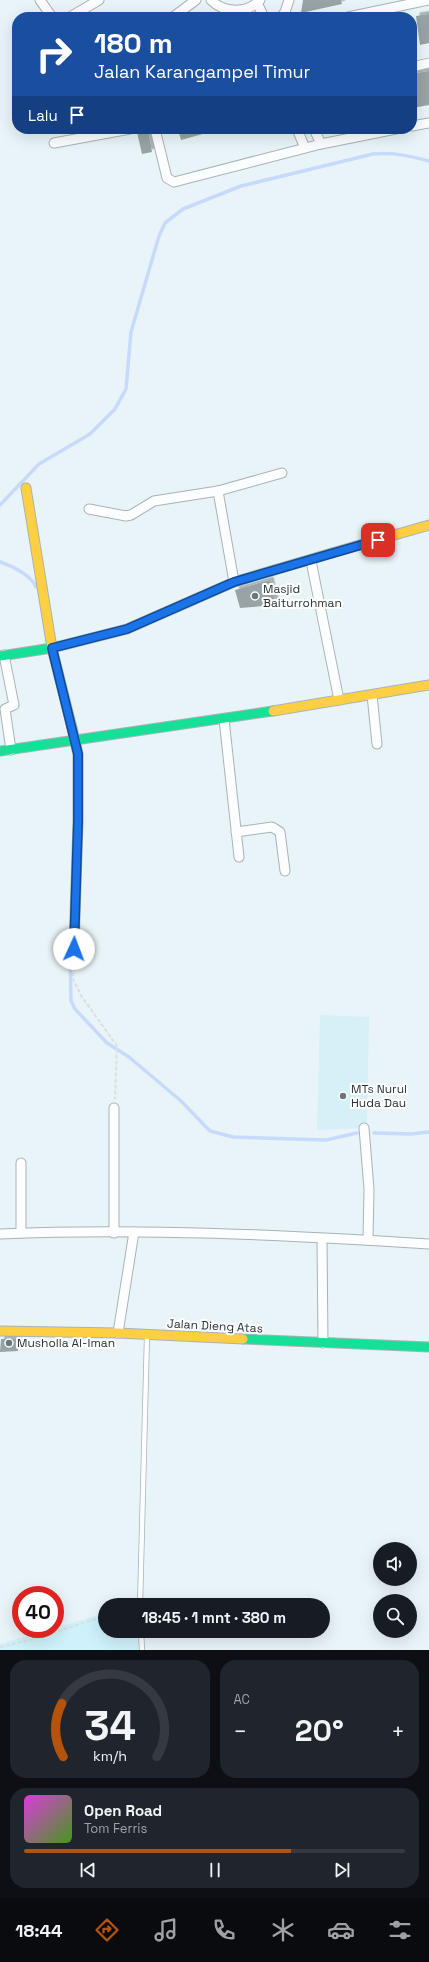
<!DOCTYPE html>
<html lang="id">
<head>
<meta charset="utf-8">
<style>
  :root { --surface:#171b24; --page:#20242c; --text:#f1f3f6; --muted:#9ea1a6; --line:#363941; --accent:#b45309 }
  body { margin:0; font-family:"Space Grotesk",sans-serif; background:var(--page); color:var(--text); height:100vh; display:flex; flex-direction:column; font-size:15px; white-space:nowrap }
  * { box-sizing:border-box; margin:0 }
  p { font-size:13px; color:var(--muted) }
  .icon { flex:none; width:22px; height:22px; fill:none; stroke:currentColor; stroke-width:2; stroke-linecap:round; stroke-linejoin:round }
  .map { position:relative; height:1650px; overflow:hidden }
  .side { display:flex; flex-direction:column; gap:10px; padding:10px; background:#0d0f14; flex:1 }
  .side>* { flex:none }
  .top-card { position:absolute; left:12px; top:12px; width:405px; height:122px; border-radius:16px; box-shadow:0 4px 16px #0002; background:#1a4fa0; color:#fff; overflow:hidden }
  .tools { position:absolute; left:373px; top:1542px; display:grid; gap:8px }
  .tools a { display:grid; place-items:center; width:44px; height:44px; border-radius:50%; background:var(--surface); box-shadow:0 4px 16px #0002; font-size:20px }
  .speed { position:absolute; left:12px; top:1586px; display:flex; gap:8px; font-size:20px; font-weight:700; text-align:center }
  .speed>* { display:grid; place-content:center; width:52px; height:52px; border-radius:50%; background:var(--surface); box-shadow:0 4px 16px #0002; line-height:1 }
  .speed .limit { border:6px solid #d22; background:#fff; color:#111 }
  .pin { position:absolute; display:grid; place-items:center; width:34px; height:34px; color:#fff; margin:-17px; border-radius:8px; box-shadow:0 2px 6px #0006 }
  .me { position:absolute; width:44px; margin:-22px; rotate:2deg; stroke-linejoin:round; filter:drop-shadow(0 0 3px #0008) }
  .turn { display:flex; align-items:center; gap:14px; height:84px; padding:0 16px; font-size:18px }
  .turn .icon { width:52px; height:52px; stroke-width:2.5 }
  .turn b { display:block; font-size:28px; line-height:34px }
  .then { display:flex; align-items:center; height:38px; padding:0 16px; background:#0003; gap:8px; font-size:15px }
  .big { font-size:30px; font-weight:700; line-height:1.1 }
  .side .card { flex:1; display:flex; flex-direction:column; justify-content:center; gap:6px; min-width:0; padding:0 14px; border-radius:16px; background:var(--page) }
  .side .dial { align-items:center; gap:0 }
  .dial svg { height:104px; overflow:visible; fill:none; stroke:var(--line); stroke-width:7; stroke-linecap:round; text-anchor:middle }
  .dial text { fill:var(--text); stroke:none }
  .song { display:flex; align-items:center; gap:12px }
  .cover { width:48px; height:48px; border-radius:6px; background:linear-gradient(135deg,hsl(300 70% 55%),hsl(100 70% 35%)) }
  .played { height:4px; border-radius:2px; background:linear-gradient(90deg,var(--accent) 70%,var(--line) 70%) }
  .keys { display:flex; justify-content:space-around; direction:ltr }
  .heat { display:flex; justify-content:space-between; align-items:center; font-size:22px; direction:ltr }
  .side .tiles { flex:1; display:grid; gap:10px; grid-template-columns:1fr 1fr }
  .card:last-child { grid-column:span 2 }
  .trip { position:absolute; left:98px; top:1598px; width:232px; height:40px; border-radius:20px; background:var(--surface); box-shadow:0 4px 16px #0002; font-weight:700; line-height:40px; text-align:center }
  .dock { display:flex; height:64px; justify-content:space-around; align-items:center; background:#090b0e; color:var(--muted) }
  .dock .icon { width:28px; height:28px }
  .dock .active { color:var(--accent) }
  .dock b { font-size:18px; color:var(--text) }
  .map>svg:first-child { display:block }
  .built { fill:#d7eff7 }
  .green { fill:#cff1fb }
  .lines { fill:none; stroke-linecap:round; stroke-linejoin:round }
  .stream { stroke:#c7dafc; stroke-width:3.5 }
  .building { fill:#97a3a4; filter:url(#shadow) }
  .lane-casing { stroke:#a8b3b7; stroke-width:6 }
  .street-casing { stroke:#a8b3b7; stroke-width:11 }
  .fast-casing { stroke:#a8b3b7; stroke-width:11 }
  .slow-casing { stroke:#a8b3b7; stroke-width:11 }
  .path { stroke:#dbdfe0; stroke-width:2; stroke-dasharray:4 2; stroke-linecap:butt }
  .lane { stroke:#fcfdfe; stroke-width:4.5 }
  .street { stroke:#fcfdfe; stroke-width:9 }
  .fast { stroke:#16e098; stroke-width:9 }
  .slow { stroke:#ffcf43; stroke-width:9 }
  .route-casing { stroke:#114b97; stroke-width:10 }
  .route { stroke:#1a73e8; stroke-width:7 }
  .poi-dot { fill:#6a777b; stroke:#fff; stroke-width:1.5 }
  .labels { text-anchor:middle; stroke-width:4; stroke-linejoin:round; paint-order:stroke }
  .poi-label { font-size:12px; fill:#263438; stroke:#fff; text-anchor:start }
  .street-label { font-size:12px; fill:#263438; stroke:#fff }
</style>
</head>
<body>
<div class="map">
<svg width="429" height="1650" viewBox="0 0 429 1650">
  <defs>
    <filter id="shadow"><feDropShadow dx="3.5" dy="-3.5" stdDeviation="0" flood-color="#0004"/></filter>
  </defs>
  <rect width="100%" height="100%" fill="#e9f4f8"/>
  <path class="built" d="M320,1015L369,1017L367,1128L317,1130Z"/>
  <path class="green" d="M105,1613V1631H138L139,1650H0V1644Z"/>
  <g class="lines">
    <g class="stream">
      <path d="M0,505L39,464L90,434L115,409L126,389L131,332L159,236L165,223L183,209L241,186L373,154C393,152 410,156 429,161"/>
      <path d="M0,562C12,566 31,575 36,587"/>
      <path d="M70,950L71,1001L75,1009L107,1043L129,1057L181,1101L210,1131L233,1137L326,1140L357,1133"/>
      <path d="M374,1133L411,1134L429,1132"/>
    </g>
  </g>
  <g class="building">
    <path d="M303,0H341L342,4L301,13Z"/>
    <path d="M429,14V43L420,45L416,16Z"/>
    <path d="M429,71V105L412,108V74Z"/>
    <path d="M178,129H209L210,132L181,140Z"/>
    <path d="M148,130L152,152L142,154L137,132Z"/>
    <path d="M270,580L276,605L240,608L235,590Z"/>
    <path d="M1,1339H18V1351L0,1352Z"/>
  </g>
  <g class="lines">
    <g class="lane-casing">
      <g id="lane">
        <path d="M140,1605L147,1336"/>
        <path d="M141,1631L142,1650"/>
      </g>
    </g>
    <g class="street-casing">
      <g id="street">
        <path d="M40,0L52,17"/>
        <path d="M211,0C224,13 247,14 260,0"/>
        <path d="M257,3L264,17"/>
        <path d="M70,17L99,0"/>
        <path d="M173,17L196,0"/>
        <path d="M281,17L285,12L289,0"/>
        <path d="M348,17L429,0"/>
        <path d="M412,67L429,63"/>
        <path d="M412,126L429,123"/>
        <path d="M155,129L167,178L174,182L321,144L396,129"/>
        <path d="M297,129L305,148"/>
        <path d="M314,129L321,144"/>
        <path d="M54,143L130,129"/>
        <path d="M218,491L234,582"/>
        <path d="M89,509L126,516L131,515L154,501L218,491L282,473"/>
        <path d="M311,561L339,700"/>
        <path d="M4,655L14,705L5,709L11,750"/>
        <path d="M372,695L377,744"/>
        <path d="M224,719L239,857"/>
        <path d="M236,832L272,827L280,832L285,871"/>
        <path d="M114,1108V1233"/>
        <path d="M364,1128L369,1189L368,1240"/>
        <path d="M21,1163V1233"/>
        <path d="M0,1234C142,1228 287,1235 429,1244"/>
        <path d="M322,1239L323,1343"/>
        <path d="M118,1333L134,1232"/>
      </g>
    </g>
    <g class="fast-casing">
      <g id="fast">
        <path d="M0,656L52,648L127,629L234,582L332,553"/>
        <path d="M72,728L78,754V821L74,949"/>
        <path d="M0,751L273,711"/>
        <path d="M243,1339L429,1347"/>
      </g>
    </g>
    <g class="slow-casing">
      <g id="slow">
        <path d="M26,488L52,648L72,728"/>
        <path d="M332,553L429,525"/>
        <path d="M273,711L429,685"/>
        <path d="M0,1331L118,1333L243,1339"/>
      </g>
    </g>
    <g class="path">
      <path d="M74,960L73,979L82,997L117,1046L115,1099"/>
      <path d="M0,1647L34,1639L105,1616"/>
    </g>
    <use href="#lane" class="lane"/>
    <use href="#street" class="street"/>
    <use href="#fast" class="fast"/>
    <use href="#slow" class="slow"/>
  </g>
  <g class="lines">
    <g class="route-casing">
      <path id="route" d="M74,949L78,822V754L52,648L127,629L234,582L378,540"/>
    </g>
    <use href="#route" class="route"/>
  </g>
  <g class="poi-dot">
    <circle cx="255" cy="596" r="4"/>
    <circle cx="343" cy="1096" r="4"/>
    <circle cx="9" cy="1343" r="4"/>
  </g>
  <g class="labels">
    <g class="poi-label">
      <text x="263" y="593">Masjid<tspan x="263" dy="14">Baiturrohman</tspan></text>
      <text x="351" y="1093">MTs Nurul<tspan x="351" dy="14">Huda Dau</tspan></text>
      <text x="17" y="1347">Musholla Al-Iman</text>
    </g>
    <g class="street-label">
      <text transform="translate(215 1326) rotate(3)" y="4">Jalan Dieng Atas</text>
    </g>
  </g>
</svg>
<div class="tools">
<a><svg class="icon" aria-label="sound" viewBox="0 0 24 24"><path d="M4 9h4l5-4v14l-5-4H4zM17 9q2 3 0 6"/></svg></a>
<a><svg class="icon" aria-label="search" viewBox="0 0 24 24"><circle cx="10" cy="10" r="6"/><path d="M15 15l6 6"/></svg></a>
</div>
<div class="speed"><div class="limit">40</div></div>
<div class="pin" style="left:378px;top:540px;background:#d93025"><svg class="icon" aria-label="arrive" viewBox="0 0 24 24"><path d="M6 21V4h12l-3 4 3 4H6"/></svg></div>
<svg class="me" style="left:74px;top:949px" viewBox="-20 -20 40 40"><circle r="19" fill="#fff"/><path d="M0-13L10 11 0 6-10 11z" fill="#1a73e8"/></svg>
<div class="trip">18:45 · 1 mnt · 380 m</div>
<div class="top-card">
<div class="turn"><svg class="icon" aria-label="right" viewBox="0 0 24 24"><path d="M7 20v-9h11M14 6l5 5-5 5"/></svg><div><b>180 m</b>Jalan Karangampel Timur</div></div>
<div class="then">Lalu<svg class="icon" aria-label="arrive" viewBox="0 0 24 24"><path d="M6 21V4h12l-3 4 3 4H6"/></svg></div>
</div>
</div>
<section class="side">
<div class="tiles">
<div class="card dial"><svg viewBox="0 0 100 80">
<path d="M14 69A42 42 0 1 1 86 69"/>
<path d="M14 69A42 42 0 0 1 13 28" stroke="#b45309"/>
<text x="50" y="56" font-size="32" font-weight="700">34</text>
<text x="50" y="72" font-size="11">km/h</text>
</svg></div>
<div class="card"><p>AC</p>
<div class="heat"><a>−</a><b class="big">20°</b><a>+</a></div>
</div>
<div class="card">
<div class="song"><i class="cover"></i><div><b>Open Road</b><p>Tom Ferris</p></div></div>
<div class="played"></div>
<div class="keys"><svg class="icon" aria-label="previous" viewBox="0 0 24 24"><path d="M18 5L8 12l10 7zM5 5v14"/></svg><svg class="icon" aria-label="pause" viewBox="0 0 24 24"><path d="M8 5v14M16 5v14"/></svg><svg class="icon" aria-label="next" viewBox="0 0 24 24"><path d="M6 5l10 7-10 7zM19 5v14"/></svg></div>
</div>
</div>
</section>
<nav class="dock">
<b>18:44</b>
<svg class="icon active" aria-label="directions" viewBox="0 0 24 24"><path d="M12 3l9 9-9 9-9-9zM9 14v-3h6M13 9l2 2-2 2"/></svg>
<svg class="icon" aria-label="music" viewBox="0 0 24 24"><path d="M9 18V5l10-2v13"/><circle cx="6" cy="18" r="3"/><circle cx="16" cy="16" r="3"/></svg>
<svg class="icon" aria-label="phone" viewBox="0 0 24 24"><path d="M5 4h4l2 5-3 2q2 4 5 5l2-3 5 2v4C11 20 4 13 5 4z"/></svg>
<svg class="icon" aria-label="climate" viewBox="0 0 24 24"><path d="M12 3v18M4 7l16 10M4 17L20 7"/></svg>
<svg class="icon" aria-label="car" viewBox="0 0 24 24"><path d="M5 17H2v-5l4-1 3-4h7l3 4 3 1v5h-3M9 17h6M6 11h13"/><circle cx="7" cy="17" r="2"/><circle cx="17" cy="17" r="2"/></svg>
<svg class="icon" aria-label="filters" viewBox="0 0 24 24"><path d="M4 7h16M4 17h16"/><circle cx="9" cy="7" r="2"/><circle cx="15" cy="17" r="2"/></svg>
</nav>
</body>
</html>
